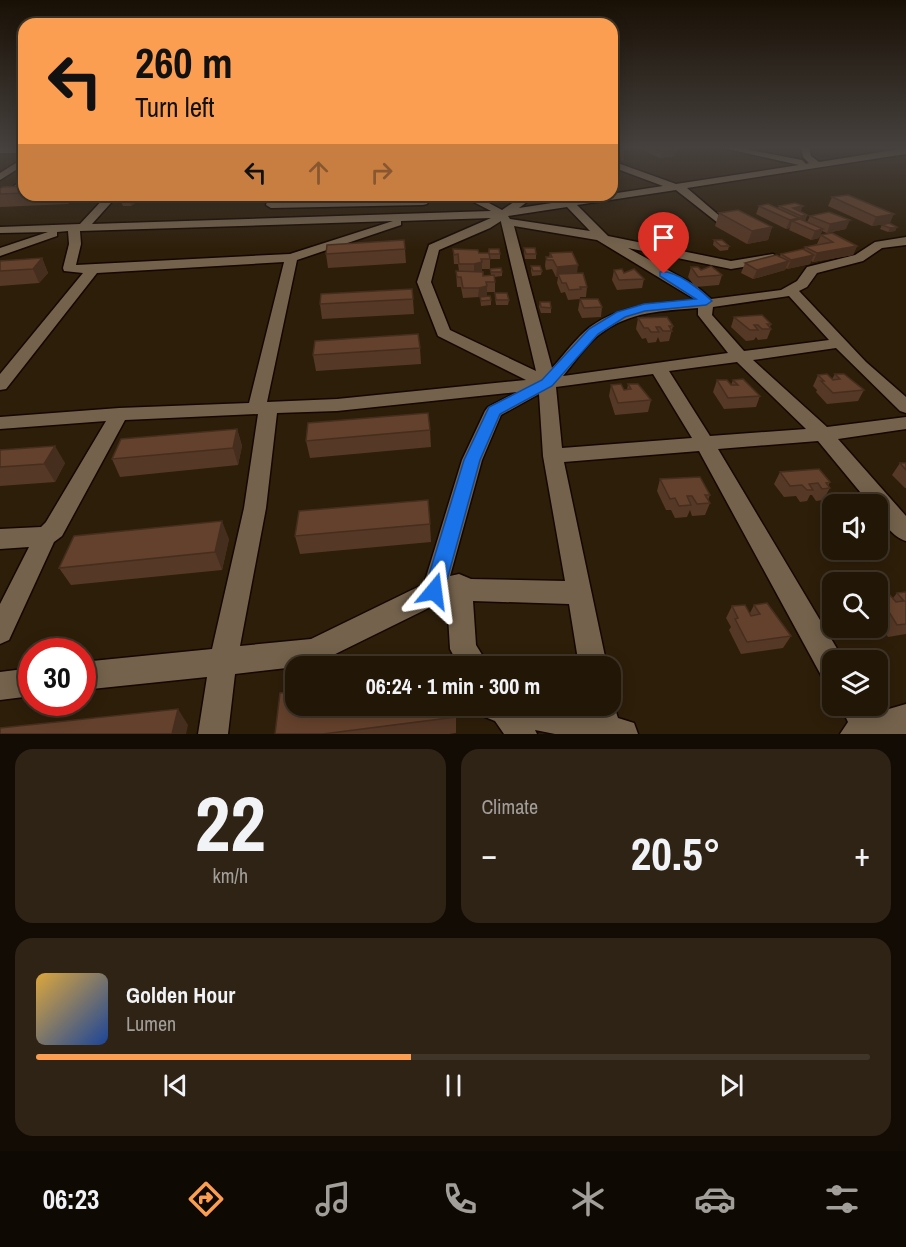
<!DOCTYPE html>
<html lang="en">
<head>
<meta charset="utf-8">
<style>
  :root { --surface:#221607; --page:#2e2315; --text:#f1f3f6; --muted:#a29f9b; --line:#3f3528; --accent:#fc9e52 }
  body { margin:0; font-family:"Archivo Narrow",sans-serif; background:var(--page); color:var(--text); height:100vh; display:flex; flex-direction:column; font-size:22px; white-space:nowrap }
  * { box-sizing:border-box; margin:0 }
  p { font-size:20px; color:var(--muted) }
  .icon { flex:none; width:33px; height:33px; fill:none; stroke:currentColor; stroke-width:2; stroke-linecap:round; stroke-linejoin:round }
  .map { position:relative; height:734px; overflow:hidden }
  .drawer { display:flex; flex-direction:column; gap:15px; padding:15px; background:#130c04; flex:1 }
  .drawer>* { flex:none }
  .hud { position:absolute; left:18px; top:18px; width:600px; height:183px; border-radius:18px; box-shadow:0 3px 15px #0003,0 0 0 2px var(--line); background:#fc9e52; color:#111; overflow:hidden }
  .buttons { position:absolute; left:822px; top:494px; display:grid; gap:12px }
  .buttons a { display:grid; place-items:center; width:66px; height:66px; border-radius:12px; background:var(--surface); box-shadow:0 3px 15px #0003,0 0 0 2px var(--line); font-size:30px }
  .speed { position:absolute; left:18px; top:638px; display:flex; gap:12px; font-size:30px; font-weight:700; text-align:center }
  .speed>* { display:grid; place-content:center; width:78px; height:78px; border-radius:50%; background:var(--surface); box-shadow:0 3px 15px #0003,0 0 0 2px var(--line); line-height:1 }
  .speed .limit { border:9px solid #d22; background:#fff; color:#111 }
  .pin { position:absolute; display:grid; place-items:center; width:51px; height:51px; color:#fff; margin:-62px -26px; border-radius:50% 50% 50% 0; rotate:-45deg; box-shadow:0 0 6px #0007 }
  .pin .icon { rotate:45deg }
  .me { position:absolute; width:66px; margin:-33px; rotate:16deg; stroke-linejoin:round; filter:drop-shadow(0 0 4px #0008) }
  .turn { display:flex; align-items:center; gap:21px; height:126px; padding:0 18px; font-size:27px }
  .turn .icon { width:78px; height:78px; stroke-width:2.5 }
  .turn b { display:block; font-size:42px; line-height:51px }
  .lanes { display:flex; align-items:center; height:57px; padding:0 18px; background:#0003; justify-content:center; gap:30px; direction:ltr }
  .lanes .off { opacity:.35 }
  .big { font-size:45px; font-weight:800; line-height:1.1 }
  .drawer .card { flex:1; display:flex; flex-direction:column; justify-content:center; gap:9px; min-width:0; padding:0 21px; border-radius:18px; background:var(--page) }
  .drawer .dial { align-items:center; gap:0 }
  .dial b { font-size:78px; line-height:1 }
  .song { display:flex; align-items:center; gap:18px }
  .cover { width:72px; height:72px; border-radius:9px; background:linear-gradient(135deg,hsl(40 70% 55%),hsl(220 70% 35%)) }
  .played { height:6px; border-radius:3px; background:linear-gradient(90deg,var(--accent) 45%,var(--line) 45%) }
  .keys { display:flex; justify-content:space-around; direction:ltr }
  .heat { display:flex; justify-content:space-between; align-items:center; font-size:33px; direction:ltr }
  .drawer .tiles { flex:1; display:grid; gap:15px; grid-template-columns:1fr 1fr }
  .card:last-child { grid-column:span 2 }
  .trip { position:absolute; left:285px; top:656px; width:336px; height:60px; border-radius:18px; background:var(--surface); box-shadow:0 3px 15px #0003,0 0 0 2px var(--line); font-weight:800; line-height:60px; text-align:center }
  .dock { display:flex; height:96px; justify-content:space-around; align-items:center; background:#0e0903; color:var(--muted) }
  .dock .icon { width:42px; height:42px }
  .dock .on { color:var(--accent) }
  .dock b { font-size:27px; color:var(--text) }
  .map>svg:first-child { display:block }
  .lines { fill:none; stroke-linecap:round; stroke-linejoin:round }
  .minor-casing { stroke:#150700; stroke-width:3 }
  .minor { fill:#74624c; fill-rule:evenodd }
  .wall { fill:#563826 }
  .shaded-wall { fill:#462e1f }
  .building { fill:#64412c; stroke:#462e1f; stroke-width:1.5 }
  .route { fill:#1a73e8; stroke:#114b97; stroke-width:1.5 }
</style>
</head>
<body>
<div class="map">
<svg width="906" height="734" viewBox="0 0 906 734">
  <rect width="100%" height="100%" fill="#2d1e09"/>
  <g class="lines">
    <g class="minor-casing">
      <g id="minor">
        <rect x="0" y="147" width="24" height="6"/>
        <path d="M719,147H735L802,160L806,164L809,163L803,157L801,147H809L811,156L819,162L906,148V154L687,188L722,218L724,220L718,223L676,190L577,205L608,236L731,261L773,254L779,258L773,262L731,269L628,248L695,285L711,299L781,290L797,281L807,267L855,255L875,242L906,237V245L882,248L863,261L817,273L807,287L799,291L866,362L906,397V413L900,411L836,348L753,360L827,427L906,417V429L838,439L906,516V541C892,537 878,518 878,504H870L818,441L718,449L842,657L843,660H832V681L822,677L699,451L564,462L607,666H579L569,604L473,601L476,645L489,666H459L450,649L447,599L313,665L235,674L228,734H198L207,677L82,690V662L212,649L244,508L258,414L125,420L62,536L54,542L9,640L0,644V604L29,547L0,549V529L41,527L46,522L106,421L0,429V417L119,408L249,403L284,262L97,273L6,389L0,390V374L83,273L64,271L63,268L69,244L68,231L57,232V236L0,256V248L48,232L0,233V227L80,224L107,195H118L92,224L491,211L460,195H474L502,210L524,195H536L519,208L663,186L612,167V161L676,184L799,165ZM567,207L590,231L510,219L508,216ZM491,218L429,245L417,282L438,336L526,380L337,399L267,402L297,260L401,225V221ZM393,221L290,254L76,265L81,244L80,231ZM501,221V222L536,371L450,330L431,282L439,250L490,228ZM514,226L597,240L696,300C658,303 622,304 590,327C576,338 564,355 552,368ZM789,296L829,340L744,351L712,315L713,307ZM698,308V315L728,353L563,376C575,362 586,344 600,334C630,311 663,311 698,308ZM737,362L806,429L710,436L669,371ZM653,374L692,438L562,448L556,387ZM517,392L488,407L485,411L462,460L424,584L311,639L240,646L266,508L277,413L337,411ZM539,394L543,456L565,581L471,579L459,574L450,576L482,460L501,415Z"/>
        <path d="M24,158V165L0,180V173Z"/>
        <path d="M24,179V187L0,204V196Z"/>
        <path d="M269,195H279L277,202L420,199L422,195H432L427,204L423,205L271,208L266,205Z"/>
        <path d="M32,668V696L0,700V672Z"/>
        <path d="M610,694L618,718L634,723L638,734H555L535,730L537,734H504L495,721L480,715L476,705H558L587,711V705H610Z"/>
        <path d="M906,704V734H840L848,722L840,705H870L875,713Z"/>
      </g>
    </g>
    <use href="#minor" class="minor"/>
  </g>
  <g class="wall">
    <path d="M637,147H672L674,156L660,158Z"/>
    <path d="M612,149H624L623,162L620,156L612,155Z"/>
    <path d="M24,186V195H75L76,197L68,204L0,207V189Z"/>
    <path d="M179,195H249L248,199L181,201Z"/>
    <path d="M832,197L890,223H889L897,227L895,231L888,232L880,229L882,225L887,224L872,226L828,206Z"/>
    <path d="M133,198L135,203L131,206H123L121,202Z"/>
    <path d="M759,206L778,208L779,206L801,212L807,215L805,221L807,222L810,216L846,229L827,233L822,231L819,238L811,240L789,230L790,228L786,229L756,214Z"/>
    <path d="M719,213L772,227L768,240L747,244L715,226Z"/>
    <path d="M821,235L857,246L853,255L813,262L811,261L810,264L787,269L786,268L785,270L753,279L741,273L745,263L780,256L781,254L804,250L805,247L817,244Z"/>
    <path d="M714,240L729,246L728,250L720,251L713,245Z"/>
    <path d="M524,248L536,254V259H525L524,252Z"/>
    <path d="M405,249L406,263L328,268L326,254Z"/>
    <path d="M453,249L479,253H488L489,249L500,254V259H490V269H482V272L483,276L491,275L490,269L502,272V276L494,277L495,282V292H487V296L482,297L491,300V305L481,306L480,297L463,298L461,287H457L456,271H459L458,264H454Z"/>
    <path d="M550,253L577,273L587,287L586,297H580V299L568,300L565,292L561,293L557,283L558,277H556L552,269L546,270L545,266L546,257H549Z"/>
    <path d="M42,258L48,273L39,283L0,286V261Z"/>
    <path d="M531,266L542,271L541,275L532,276L531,271Z"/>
    <path d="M691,267L722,275L719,285L695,287L688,277Z"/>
    <path d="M614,270L644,279L642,288L617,290L612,280Z"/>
    <path d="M495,293L509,300L508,305H496L495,298Z"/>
    <path d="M413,299L414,314L322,319L320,304Z"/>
    <path d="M580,299L602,307L601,317L582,318L578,310Z"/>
    <path d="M540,302L551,308V313H541L539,307Z"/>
    <path d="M734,317L771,324L770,327L771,329L767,339L758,340L756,337L754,340L746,341L731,327Z"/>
    <path d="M638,318L673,326L669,341L660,342L658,337L656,342L648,343L646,338L642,339L636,329Z"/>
    <path d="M420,348L421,364L316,371L313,355Z"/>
    <path d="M835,374L864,390L858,401L827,404L816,392L817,390L813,386L818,375L832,379Z"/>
    <path d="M717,380L731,385L733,380L760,396L756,407L724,409L713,392Z"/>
    <path d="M628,384L651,400L648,412L615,415L609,396L611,385L624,390H627Z"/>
    <path d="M237,429L242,446L238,465L120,477L112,459Z"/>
    <path d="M430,430L431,447L310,458L306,441Z"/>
    <path d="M0,450L65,463L55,482L0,486Z"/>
    <path d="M900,463H906V488H905L892,475Z"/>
    <path d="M780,472L830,482L828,486L830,488L823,500L816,501L812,495H810L807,501L800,502L796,496L784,497L774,484Z"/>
    <path d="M660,479L710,495L708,500L710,503L705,515L692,516L690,510L687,517L675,518L671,510H666L657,491Z"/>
    <path d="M430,524L431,542L300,554L295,536Z"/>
    <path d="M229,539L222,570L71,585L59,568Z"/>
    <path d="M906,592V634L888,637L878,621V594L893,598L897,593Z"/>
    <path d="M754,605L791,636L783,648L741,654L729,630L731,627L726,618L732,606L750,613Z"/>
    <path d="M456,717V733L449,734H275Z"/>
  </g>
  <g class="shaded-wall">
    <path d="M676,149L674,156L660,158L662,151Z"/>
    <path d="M64,195H75L76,197L68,204Z"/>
    <path d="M133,198L135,203L131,206L130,202Z"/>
    <path d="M803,206L799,215L793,208Z"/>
    <path d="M894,214L890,223L872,226L876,217Z"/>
    <path d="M807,215L804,223H798L801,216Z"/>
    <path d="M799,218L797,223L792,221L790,228L786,229L790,220Z"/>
    <path d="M850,220L846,229L827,233L830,224Z"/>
    <path d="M772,227L768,240L747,244L752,231Z"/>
    <path d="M897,227L895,231L888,232L890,228Z"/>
    <path d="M823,229L819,238L811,240L815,231Z"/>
    <path d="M857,246L853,255L813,262L817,253Z"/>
    <path d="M814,255L810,264L787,269L791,260Z"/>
    <path d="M42,258L48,273L39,283L33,269Z"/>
    <path d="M789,261L785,270L753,279L757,270Z"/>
    <path d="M482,262V272L474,273V264Z"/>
    <path d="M578,265L577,274H558V277H556L557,267Z"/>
    <path d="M487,286V296L478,297L479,288Z"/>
    <path d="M237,429L242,446L238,465L233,448Z"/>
    <path d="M55,446L65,463L55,482L44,464Z"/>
    <path d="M222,521L229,539L222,570L215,552Z"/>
    <path d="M178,709L188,725L186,734H172Z"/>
  </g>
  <g class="building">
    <path d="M653,147H672L676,149L662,151Z"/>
    <path d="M612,149H624L623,158L620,152H612Z"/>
    <path d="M24,186V193L0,194V189L3,187Z"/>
    <path d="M848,195L894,214L876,217L832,197Z"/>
    <path d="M125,198H133L130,202H121Z"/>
    <path d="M795,203L803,206L793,208L807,215L801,216L779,206Z"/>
    <path d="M768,204L799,218L790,220L759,206Z"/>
    <path d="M738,210L772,227L752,231L719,213Z"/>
    <path d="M829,212L850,220L830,224L810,216Z"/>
    <path d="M800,219L823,229L815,231L792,221Z"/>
    <path d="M889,223L897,227L890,228L882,225Z"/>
    <path d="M832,233L857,246L817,253L805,247L833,242L821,235Z"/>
    <path d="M404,240L405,249L326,254L327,245Z"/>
    <path d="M714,240H722L729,246H721Z"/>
    <path d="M524,248H535L536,254H526Z"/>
    <path d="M453,249L478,250L479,253H489L490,259H481L482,262L474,264H459L458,254L454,255Z"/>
    <path d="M489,249H499L500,254H489Z"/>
    <path d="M803,249L814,255L791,260L781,254Z"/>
    <path d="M572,252L578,265L557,267L553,260H547L546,257H552L550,253Z"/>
    <path d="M776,255L789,261L757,270L745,263Z"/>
    <path d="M42,258L33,269L0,271V261Z"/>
    <path d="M531,266H540L542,271H533Z"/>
    <path d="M711,266L722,275L698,277L691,267H698L701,270Z"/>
    <path d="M501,268L502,272H491L490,269Z"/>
    <path d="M622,269L624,273L634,269L644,279L619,280L614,270Z"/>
    <path d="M456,271L483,272V276L494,275L495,282H486L487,286L479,288H463L461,277H457Z"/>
    <path d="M583,273L587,287H580L581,289L569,290L566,283H562L558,274Z"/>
    <path d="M412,289L413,299L320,304L321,294Z"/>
    <path d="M495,293H507L509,300H496Z"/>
    <path d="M490,296L491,300L481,301L480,297Z"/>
    <path d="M580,299H598L602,307L584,308Z"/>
    <path d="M540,302H550L551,308L541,307Z"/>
    <path d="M762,315L771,324H767L771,329H762L758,325H754L758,330H750L734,317Z"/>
    <path d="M667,317L673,326H669L672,331H663L660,327H656L659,332H651L648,328H644L638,318Z"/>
    <path d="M418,334L420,348L313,355L315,341Z"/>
    <path d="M827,374L833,380L840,379L835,374H844L864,390L833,393L821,381H824L818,375Z"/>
    <path d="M743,379L760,396L728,398L717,380H727L731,385H738L733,380Z"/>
    <path d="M621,384L624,390L631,389L628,384H638L651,400L618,403L611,385Z"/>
    <path d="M428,413L430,430L306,441L308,423Z"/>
    <path d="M237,429L233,448L112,459L121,439Z"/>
    <path d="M55,446L44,464L0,467V450Z"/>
    <path d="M900,463H906V470Z"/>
    <path d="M819,469L830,482L826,483L830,488L822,489L818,483L809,484L813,490H807L802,485L790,486L780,472Z"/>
    <path d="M700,477L710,495H705L710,503L697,504L692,496H687L691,505L679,506L675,498L670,499L660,479Z"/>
    <path d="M428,500L430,524L295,536L299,511Z"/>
    <path d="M222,521L215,552L59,568L74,536Z"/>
    <path d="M906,592V624L897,625L878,594L888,593L896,602L904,601L897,593Z"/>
    <path d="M767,603L791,636L747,642L735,619L738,618L732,606L745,605L751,616L760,614L754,605Z"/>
    <path d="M296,692V705H455L456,717L323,734H275L280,693Z"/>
    <path d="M178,709L172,734H0V728Z"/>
  </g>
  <linearGradient id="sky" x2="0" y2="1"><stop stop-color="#191005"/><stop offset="0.59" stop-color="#46413e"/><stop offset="1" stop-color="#46413e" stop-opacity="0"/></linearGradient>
  <rect width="906" height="250" fill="url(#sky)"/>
  <path class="route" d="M660,272C676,270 701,290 712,301L706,305L645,311L625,317L598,334L552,386L500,414L480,460L444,591L441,598L434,600L427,598L424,591L464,460L489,407L542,380L589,329L617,312L644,304L696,299L660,276Z"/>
</svg>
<div class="buttons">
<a><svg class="icon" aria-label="sound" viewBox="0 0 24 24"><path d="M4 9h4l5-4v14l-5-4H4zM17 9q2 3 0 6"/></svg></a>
<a><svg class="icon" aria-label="search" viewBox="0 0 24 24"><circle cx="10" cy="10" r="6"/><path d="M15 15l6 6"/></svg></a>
<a><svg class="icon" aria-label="layers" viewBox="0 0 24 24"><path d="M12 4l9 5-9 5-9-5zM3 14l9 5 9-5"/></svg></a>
</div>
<div class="speed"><div class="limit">30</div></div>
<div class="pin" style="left:664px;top:274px;background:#d93025"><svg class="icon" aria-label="arrive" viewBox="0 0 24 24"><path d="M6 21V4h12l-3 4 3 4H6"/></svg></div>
<svg class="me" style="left:434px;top:591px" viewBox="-20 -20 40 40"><path d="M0-17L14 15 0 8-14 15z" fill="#1a73e8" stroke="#fff" stroke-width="4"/></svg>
<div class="trip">06:24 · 1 min · 300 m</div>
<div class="hud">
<div class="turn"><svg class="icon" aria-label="left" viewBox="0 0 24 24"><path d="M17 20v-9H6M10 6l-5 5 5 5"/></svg><div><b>260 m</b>Turn left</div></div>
<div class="lanes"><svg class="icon" aria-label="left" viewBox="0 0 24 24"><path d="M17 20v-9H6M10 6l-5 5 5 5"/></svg><svg class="icon off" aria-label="ahead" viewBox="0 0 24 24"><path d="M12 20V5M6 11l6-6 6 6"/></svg><svg class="icon off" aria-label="right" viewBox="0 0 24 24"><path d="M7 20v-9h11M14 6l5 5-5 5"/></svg></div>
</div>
</div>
<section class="drawer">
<div class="tiles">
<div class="card dial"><b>22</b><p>km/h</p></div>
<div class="card"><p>Climate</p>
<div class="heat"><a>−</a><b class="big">20.5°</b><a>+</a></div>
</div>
<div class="card">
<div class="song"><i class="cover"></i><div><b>Golden Hour</b><p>Lumen</p></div></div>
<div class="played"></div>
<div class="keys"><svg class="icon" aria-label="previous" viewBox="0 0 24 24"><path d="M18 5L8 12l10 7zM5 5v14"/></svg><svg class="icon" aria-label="pause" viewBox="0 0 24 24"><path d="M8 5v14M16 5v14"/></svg><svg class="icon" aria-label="next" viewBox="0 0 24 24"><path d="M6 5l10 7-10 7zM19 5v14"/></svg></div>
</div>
</div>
</section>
<nav class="dock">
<b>06:23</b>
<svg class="icon on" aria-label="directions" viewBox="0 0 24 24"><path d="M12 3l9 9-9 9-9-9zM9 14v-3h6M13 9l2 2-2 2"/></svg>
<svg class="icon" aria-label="music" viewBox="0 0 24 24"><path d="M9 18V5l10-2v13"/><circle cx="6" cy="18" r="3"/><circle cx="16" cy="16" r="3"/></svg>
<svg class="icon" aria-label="phone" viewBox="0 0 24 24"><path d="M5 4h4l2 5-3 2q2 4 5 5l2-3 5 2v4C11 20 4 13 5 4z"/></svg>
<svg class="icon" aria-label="climate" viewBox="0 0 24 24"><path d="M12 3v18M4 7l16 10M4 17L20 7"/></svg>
<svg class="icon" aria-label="car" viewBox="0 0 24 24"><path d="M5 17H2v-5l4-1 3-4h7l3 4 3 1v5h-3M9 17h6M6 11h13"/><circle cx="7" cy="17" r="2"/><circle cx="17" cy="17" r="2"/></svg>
<svg class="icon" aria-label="filters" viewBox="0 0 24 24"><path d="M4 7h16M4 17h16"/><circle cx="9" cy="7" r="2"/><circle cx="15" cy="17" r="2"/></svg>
</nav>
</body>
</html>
